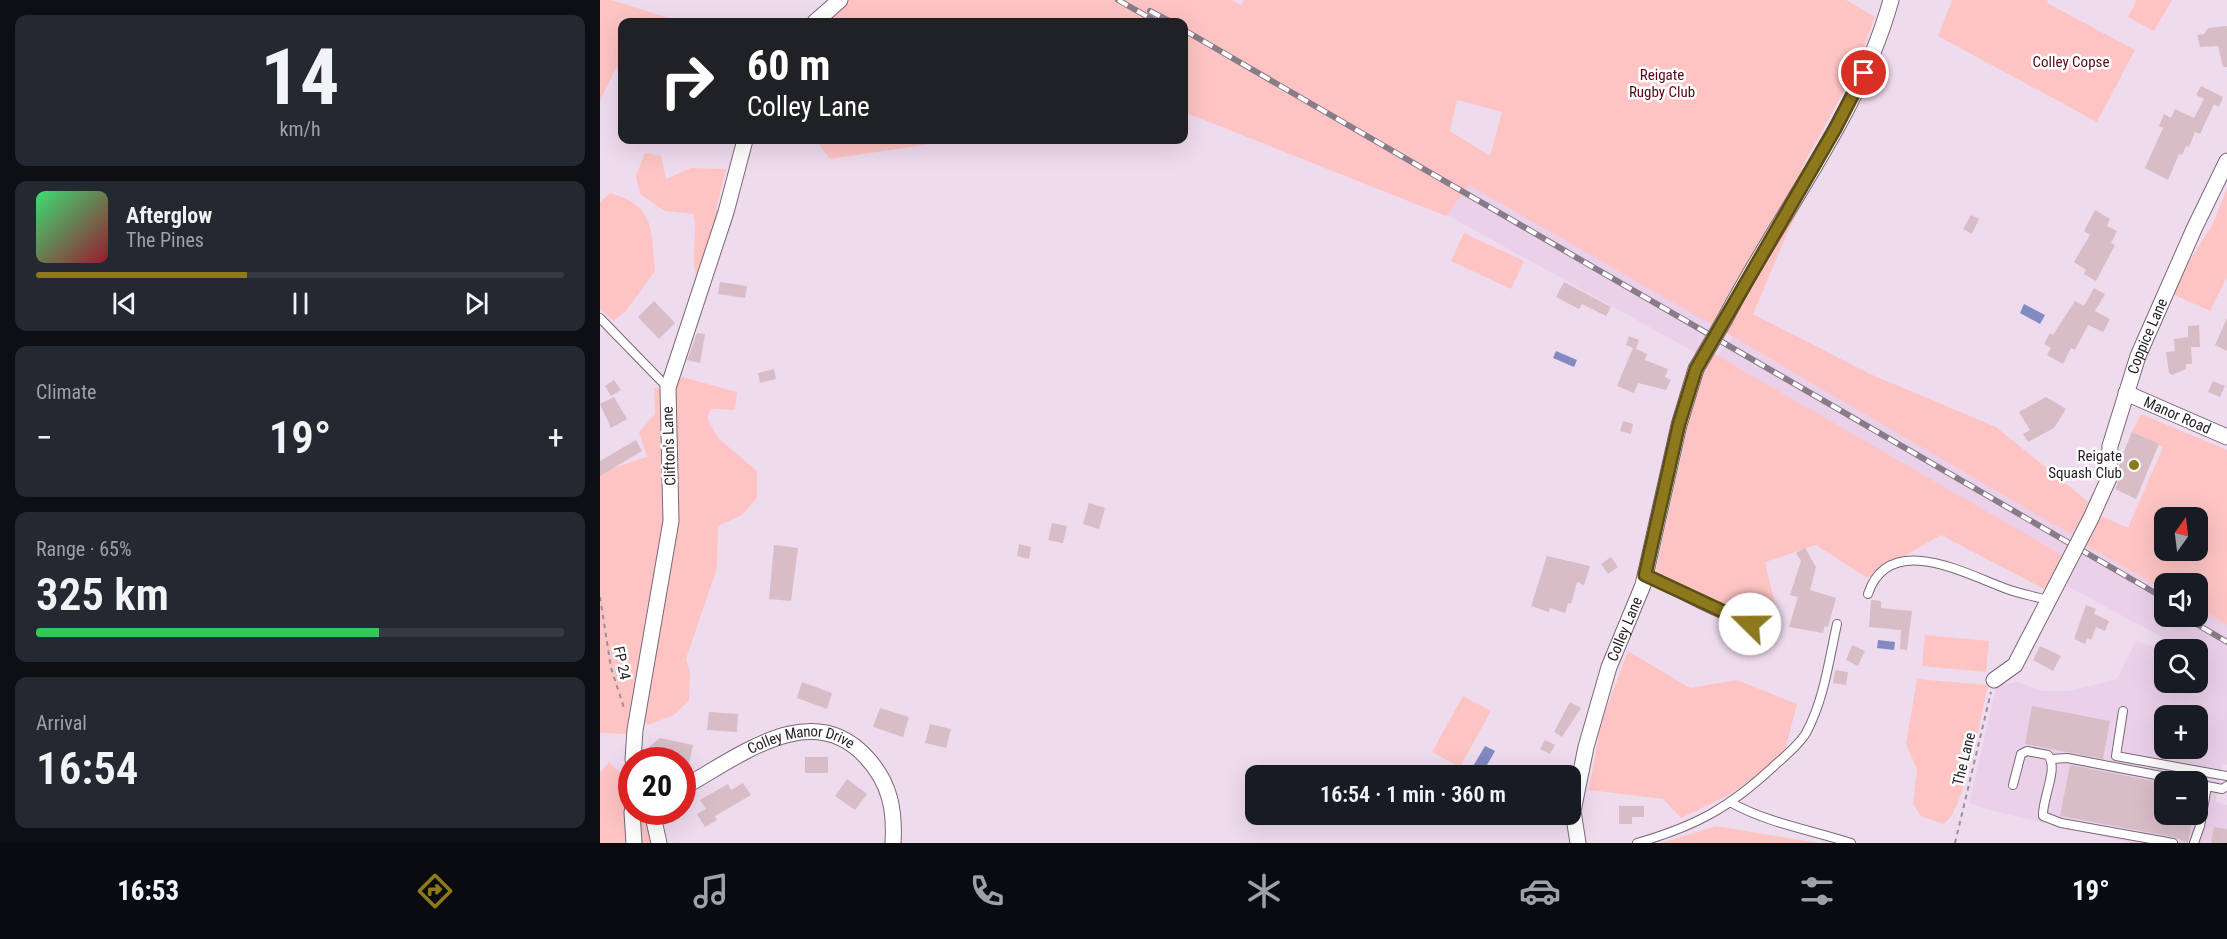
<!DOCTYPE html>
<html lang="en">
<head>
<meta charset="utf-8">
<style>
  :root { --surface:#171b24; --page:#242831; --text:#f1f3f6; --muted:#9ea1a6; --line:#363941; --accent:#8d781d }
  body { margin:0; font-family:"Roboto Condensed",sans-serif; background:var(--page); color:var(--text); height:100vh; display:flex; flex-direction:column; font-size:22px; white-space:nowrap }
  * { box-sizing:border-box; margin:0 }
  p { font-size:20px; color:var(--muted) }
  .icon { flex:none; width:33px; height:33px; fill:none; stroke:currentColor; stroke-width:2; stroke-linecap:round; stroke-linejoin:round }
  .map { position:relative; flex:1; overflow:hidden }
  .sheet { display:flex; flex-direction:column; gap:15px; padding:15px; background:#0d0f14; width:600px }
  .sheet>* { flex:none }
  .banner { position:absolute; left:18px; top:18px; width:570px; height:126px; border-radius:12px; box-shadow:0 6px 24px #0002; background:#202124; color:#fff; overflow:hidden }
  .needle { width:39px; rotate:14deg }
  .fabs { position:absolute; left:1554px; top:507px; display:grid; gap:12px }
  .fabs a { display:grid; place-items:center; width:54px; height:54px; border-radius:12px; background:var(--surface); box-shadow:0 6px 24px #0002; font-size:30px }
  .speed { position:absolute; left:18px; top:747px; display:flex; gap:12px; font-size:30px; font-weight:700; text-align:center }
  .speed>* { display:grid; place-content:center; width:78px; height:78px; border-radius:50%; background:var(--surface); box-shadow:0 6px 24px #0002; line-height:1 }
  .speed .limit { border:9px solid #d22; background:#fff; color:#111 }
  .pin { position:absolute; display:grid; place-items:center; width:51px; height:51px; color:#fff; margin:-26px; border:3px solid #fff; border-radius:50%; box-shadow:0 2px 6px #0007 }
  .me { position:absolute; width:66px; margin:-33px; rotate:292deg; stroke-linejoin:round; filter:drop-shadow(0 0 4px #0008) }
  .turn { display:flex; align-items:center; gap:21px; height:126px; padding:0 30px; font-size:27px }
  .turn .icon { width:78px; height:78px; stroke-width:2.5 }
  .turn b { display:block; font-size:42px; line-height:51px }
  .big { font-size:45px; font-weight:600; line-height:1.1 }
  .sheet .tile { flex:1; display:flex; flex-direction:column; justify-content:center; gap:9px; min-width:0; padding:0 21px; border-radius:12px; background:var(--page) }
  .sheet .dial { align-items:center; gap:0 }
  .dial b { font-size:78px; line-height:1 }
  .song { display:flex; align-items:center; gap:18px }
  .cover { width:72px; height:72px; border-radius:9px; background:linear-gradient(135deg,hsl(140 70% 55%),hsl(350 70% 35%)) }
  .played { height:6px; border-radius:3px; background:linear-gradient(90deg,var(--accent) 40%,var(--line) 40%) }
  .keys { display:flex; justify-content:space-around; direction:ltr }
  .heat { display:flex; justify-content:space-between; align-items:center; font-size:33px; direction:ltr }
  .charge { height:9px; border-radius:4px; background:linear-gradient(90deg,#34c759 65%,var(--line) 0) }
  .trip { position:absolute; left:645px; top:765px; width:336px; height:60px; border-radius:12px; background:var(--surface); box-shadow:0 6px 24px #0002; font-weight:600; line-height:60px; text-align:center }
  .tabs { display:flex; height:96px; justify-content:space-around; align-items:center; background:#090b0e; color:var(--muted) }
  .tabs .icon { width:42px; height:42px }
  .tabs .current { color:var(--accent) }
  .tabs b { font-size:27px; color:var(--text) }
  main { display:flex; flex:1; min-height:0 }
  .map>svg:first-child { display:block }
  .built { fill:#ead0e9; fill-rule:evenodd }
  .green { fill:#fec4c4; fill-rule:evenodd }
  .water { fill:#818ac1 }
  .building { fill:#d8bdc7 }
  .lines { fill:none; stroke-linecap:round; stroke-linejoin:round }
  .lane-casing { stroke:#796878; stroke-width:10 }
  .street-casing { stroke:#796878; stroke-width:17 }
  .path { stroke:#9b8c9a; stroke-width:2; stroke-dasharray:4.5 4.5; stroke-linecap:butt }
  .lane { stroke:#fff; stroke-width:8 }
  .street { stroke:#fff; stroke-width:15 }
  .rail-casing { stroke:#897c89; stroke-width:6 }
  .rail { stroke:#fff; stroke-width:4; stroke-dasharray:11; stroke-linecap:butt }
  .street-bridge-casing { stroke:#796878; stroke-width:17; stroke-linecap:butt }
  .street-bridge { stroke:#fff; stroke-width:15 }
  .route-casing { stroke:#5c4e13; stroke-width:15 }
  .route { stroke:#8d781d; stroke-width:10 }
  .poi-dot { fill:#8d781d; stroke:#fff; stroke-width:2 }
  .labels { text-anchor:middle; stroke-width:5; stroke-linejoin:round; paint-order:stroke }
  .park-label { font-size:15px; fill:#590616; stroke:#fff }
  .street-label { font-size:15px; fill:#292229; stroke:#fff }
  .poi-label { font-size:15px; fill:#292229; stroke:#fff; text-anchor:end }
</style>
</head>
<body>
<main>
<section class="sheet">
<div class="tile dial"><b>14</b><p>km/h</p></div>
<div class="tile">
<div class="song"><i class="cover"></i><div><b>Afterglow</b><p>The Pines</p></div></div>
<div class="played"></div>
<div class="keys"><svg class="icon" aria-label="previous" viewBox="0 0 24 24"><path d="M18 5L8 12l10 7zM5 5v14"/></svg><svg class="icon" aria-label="pause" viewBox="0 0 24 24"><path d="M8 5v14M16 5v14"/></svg><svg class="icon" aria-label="next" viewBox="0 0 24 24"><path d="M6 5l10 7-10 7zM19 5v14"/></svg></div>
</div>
<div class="tile"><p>Climate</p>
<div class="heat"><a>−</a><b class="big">19°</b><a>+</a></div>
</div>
<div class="tile"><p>Range · 65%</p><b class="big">325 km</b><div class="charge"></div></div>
<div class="tile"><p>Arrival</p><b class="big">16:54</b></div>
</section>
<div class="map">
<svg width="1627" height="843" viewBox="0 0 1627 843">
  <rect width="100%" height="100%" fill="#efdbee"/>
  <g class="built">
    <path d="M632,0L1100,318L1113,324L1098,354L584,69V22Z"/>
    <path d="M1141,327L1489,506L1446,590L1111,364Z"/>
    <path d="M1486,545L1564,590V616H1598V608L1627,625V765L1622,764L1616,802L1627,805V843H1532L1385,809L1369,803L1397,685L1418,682L1443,691H1470L1517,679L1536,641L1559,648L1562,637L1467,586ZM1564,650H1598V682H1564ZM1564,716H1598V748H1564ZM1564,782H1598V814H1564Z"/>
  </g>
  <g class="green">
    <path d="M0,0H11L82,22H22V72L16,68L0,101Z"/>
    <path d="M237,0H632L642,5L644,0H1246L1275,17L1255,71L1201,169L1215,178L1187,234L1153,314L1270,374L1396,427L1490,503L1472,535L1123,331L1132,316L1121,310L1113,324L1100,318L869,185L846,216L584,112V22H213ZM857,100L902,112L890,156L850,131Z"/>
    <path d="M1352,0H1448L1447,3L1535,50L1497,122L1338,36Z"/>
    <path d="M1537,0H1572L1554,31L1528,17Z"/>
    <path d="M216,140H356L230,159Z"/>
    <path d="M45,153L61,156L66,179L91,168L126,169L116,209L120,214L97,279C89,257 99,236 93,214L65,211L40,194L36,176Z"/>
    <path d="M1627,189V277L1610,311L1570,293L1612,225Z"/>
    <path d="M10,193C56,206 51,230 55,271L26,311L13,321L0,309V202Z"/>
    <path d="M864,233L924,261L911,289L851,261Z"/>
    <path d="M1111,352L1462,555L1446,590L1341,535L1267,578L1216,545L1165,562L1176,609L1166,613L1156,611L1150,619L1055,574L1100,371Z"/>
    <path d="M82,377L137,392L135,410L111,409L107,418L118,438L157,471V498L142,515L118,526L117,568L86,659L90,672L89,700L74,715L48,725L40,717L62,582L72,384Z"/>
    <path d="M54,388L65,389L68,501L31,734L0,733V472L47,457L39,432L55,414Z"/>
    <path d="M1541,414L1627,450V625L1598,608V584H1564V590L1486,545L1501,516L1528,528L1563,447L1532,432ZM1564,518H1598V550H1564Z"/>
    <path d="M1325,635L1389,641L1386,672L1322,666Z"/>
    <path d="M1028,651L1090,688L1137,680L1197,704L1183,758L1127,796L1081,818L1063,799L989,790L1001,723Z"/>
    <path d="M1317,679L1388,685C1382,710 1364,815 1343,824L1321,816L1313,804L1317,769L1306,744Z"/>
    <path d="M863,696L891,711L860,767L832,752Z"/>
    <path d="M9,762L27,780L29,843H0V773Z"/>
    <path d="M38,812H47L55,843H39Z"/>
    <path d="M1116,826L1218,843H1061Z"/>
  </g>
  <g class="water">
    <path d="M1424,304L1445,315L1440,324L1420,313Z"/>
    <path d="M956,351L977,360L974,367L953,358Z"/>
    <path d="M1278,640L1295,642L1294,650L1277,648Z"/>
    <path d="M885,746L895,751L882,774L872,768Z"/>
  </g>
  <g class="building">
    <path d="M1627,26V67H1623L1618,46L1600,47L1597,35L1604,34L1608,28Z"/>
    <path d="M1601,86L1623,97L1619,107L1614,104L1600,134L1595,132L1589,147L1586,146L1582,155L1579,154L1568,180L1545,168L1563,128L1559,126L1564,114L1571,118L1575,109L1594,118L1604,99L1596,95Z"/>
    <path d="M1495,210L1510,219L1507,226L1517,231L1511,243L1515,245L1496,281L1484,274L1486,270L1474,262L1490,235L1484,231Z"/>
    <path d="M1371,215L1379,219L1372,234L1363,229Z"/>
    <path d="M120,282L147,286L145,298L118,294Z"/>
    <path d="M964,282L1011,307L1006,316L982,304L979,309L956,297Z"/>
    <path d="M1494,288L1505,294L1495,311L1510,319L1503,332L1488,325L1475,350L1471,348L1463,364L1447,355L1451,348L1444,344L1450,333L1453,335L1475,301L1484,306Z"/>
    <path d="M54,301L75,323L59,339L38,317Z"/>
    <path d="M1627,318V351L1615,345Z"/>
    <path d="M1599,325L1600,347H1591L1592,364H1586V369L1572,375L1569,373L1566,352L1575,351L1574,339L1588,337V326Z"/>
    <path d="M97,333L105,334L100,363L87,360Z"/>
    <path d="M1029,336L1039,340L1036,349L1047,354L1045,360L1068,369L1065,377L1071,380L1066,390L1038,383L1034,393L1017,386L1033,348L1026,345Z"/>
    <path d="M174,369L176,379L160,383L158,373Z"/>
    <path d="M14,380L21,390L11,396L5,386Z"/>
    <path d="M1613,381L1625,386L1620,397L1608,392Z"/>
    <path d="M14,397L27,419L11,428L0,404Z"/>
    <path d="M1446,397L1466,409L1454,428L1428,442L1423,434L1430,430L1419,412Z"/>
    <path d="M1023,421L1033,424L1031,434L1020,431Z"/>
    <path d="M1532,432L1559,444L1536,499L1515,489L1519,479V464Z"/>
    <path d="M36,440L42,451L0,476V461Z"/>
    <path d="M489,503L505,508L499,529L483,524Z"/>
    <path d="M452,523L467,526L463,543L448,540Z"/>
    <path d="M419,544L431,547L429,559L417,556Z"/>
    <path d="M174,545L198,548L191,601L169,599Z"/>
    <path d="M1205,548L1216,567L1210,590L1236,598L1228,627L1225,626L1223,633L1189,627L1198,597L1190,595L1201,561L1196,553Z"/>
    <path d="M947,556L990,566L984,585L977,582L971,604L968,603L965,613L950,608L949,612L931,606Z"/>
    <path d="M1011,557L1018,567L1008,574L1001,564Z"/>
    <path d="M1271,600L1281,601V608L1312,611L1307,650L1300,649L1301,630L1269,627Z"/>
    <path d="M1486,605L1496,609L1494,614L1509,621L1505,631L1496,627L1491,640L1487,638L1485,644L1474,639Z"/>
    <path d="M1252,645L1265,651L1258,666L1246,660Z"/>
    <path d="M1440,646L1461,656L1453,671L1433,660Z"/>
    <path d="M1235,670L1248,672L1246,685L1233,683Z"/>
    <path d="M202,682L232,693L227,709L197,698Z"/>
    <path d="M970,702L981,708L962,737L954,732Z"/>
    <path d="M1432,706L1510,721L1503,759L1425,744Z"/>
    <path d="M280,708L309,717L303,737L273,727Z"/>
    <path d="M109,712L138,714L137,732L107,730Z"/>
    <path d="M330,724L351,729L346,748L325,743Z"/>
    <path d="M60,738L93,745L89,763L52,758L49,747Z"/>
    <path d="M945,740L955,745L950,754L940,749Z"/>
    <rect x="205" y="757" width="23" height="16"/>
    <path d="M1470,765L1564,783V814H1593L1588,843L1574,837L1460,816Z"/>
    <path d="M247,779L267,794L255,810L235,796Z"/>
    <path d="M143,783L151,795L115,816L117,820L105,827L97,814L106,809L100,800L128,784L131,790Z"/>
    <path d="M1019,806H1044V817H1032V824H1019Z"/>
    <path d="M1614,827L1627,829V843H1611Z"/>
  </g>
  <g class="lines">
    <g class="lane-casing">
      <g id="lane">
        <path d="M0,318L68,388"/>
        <path d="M1045,575C1080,592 1137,631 1176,624"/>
        <path d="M1268,594C1289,530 1368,575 1407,589C1420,594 1434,596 1447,600"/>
        <path d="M1523,711L1516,756L1627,776"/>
        <path d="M1451,759L1467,758L1593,782"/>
        <path d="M1413,785L1421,754L1427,751L1448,755C1459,769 1442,798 1443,816L1461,823L1573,843"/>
        <path d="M1130,802C1167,823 1211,830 1251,843"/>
        <path d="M1037,843C1096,826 1129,808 1174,766C1184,757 1199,745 1206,733C1224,700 1229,660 1237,624"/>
        <path d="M1594,843L1600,826L1607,786L1622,789L1627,786"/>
      </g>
    </g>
    <g class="street-casing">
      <g id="street">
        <path d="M215,22L240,0"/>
        <path d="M1125,319C1179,214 1259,116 1291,0"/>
        <path id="s1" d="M1526,393L1627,437"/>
        <path id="s2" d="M1491,518L1509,478L1510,446L1538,356L1594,229L1627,161"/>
        <path d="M1394,680L1415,665L1460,578"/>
        <path d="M33,760L35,730L71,521L68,388L126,212L145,140"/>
        <path d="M32,783V805"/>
        <path id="s3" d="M82,788C137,758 212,696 267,758C290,783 295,810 293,843"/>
        <path d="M32,812L34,843"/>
        <path d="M52,812L59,843"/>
        <path id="s4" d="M978,843L973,811L986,747L1009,667L1043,585L1079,425L1096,369"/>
      </g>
    </g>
    <g class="path">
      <path d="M0,597L11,668L24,708"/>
      <path d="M1355,843L1391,692"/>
    </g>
    <use href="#lane" class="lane"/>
    <use href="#street" class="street"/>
    <g class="rail-casing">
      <g id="rail">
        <path d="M518,0L557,22"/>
        <path d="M550,11L571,22"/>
        <path d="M584,30L1564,598"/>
        <path d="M1583,616L1627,642"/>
      </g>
    </g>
    <use href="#rail" class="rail"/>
    <g class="street-bridge-casing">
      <g id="street-bridge">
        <path d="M1096,369L1125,319"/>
        <path d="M1460,578L1491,518"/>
      </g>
    </g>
    <use href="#street-bridge" class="street-bridge"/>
  </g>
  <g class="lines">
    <g class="route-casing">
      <path id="route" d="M1150,624L1045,575L1079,424L1096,369L1235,129L1264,73"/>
    </g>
    <use href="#route" class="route"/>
  </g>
  <circle class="poi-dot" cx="1534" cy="465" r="6"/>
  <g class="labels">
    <g class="park-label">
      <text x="1471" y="67">Colley Copse</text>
      <text x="1062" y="80">Reigate<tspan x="1062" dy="17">Rugby Club</tspan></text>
    </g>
    <g class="street-label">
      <text dy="5" stroke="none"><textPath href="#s2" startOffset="192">Coppice Lane</textPath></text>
      <text dy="5" stroke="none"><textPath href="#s1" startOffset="56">Manor Road</textPath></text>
      <text transform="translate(69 446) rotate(-92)" y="5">Clifton's Lane</text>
      <text dy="5" stroke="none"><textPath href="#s4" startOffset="222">Colley Lane</textPath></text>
      <text transform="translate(22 663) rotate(78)" y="5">FP 24</text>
      <text dy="5" stroke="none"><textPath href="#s3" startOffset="132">Colley Manor Drive</textPath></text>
      <text transform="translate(1364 759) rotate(-76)" y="5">The Lane</text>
    </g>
    <g class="poi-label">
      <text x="1522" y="461">Reigate<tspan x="1522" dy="17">Squash Club</tspan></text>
    </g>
  </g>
</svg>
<div class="fabs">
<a><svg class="needle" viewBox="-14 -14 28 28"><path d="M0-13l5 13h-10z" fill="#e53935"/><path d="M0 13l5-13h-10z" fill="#9ea1a6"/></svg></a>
<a><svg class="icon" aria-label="sound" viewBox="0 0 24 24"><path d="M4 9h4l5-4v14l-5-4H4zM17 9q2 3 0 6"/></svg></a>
<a><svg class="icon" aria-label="search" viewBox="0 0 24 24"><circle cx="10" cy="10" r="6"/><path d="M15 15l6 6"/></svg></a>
<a>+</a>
<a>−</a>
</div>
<div class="speed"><div class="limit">20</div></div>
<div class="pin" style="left:1264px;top:73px;background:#d93025"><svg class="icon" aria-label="arrive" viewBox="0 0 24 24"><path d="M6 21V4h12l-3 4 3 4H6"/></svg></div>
<svg class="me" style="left:1150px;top:624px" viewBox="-20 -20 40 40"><circle r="19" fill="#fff"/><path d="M0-13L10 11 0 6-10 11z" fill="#8d781d"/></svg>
<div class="trip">16:54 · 1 min · 360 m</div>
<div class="banner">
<div class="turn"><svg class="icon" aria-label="right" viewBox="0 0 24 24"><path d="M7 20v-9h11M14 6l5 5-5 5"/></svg><div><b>60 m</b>Colley Lane</div></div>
</div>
</div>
</main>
<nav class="tabs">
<b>16:53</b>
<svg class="icon current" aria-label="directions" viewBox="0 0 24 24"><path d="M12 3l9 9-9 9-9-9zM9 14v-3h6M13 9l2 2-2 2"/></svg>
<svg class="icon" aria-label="music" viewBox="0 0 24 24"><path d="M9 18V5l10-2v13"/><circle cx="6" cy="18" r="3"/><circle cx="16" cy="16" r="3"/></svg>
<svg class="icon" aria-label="phone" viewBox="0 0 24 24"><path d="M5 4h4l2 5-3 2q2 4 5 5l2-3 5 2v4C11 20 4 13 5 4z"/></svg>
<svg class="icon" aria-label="climate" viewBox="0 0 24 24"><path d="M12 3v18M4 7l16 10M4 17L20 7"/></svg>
<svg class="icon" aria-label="car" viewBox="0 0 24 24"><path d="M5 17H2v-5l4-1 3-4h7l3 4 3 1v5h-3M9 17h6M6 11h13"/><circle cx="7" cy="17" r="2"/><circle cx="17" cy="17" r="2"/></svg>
<svg class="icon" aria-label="filters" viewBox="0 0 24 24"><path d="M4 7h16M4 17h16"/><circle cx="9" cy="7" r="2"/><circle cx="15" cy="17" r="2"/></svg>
<b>19°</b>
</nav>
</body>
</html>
